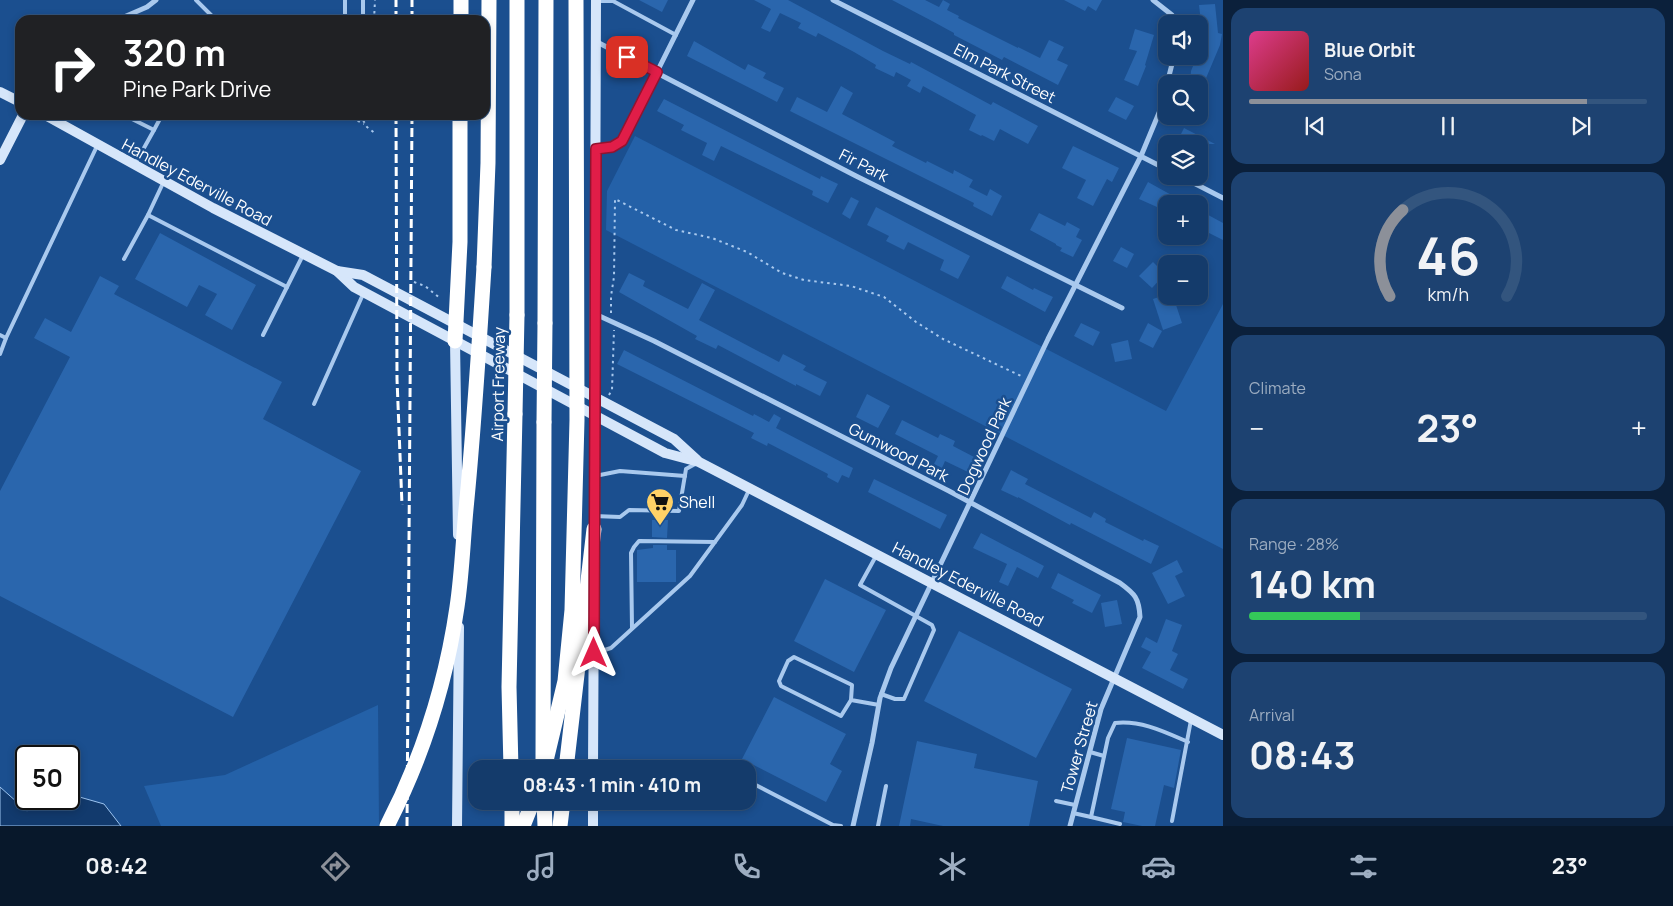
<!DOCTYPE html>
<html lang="en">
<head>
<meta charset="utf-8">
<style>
  :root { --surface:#143b6b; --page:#1d4271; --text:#f1f3f6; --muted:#9dadc1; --line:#33557e; --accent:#8c9099 }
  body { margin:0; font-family:Manrope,sans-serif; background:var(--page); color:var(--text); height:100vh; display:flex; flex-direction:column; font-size:19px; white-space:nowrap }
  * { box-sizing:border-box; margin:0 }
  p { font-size:16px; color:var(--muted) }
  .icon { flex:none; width:28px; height:28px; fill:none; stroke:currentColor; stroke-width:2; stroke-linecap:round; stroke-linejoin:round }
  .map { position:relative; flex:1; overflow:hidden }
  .details { display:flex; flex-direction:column; gap:8px; padding:8px; background:#0b203b; width:450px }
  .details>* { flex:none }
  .hud { position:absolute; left:15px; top:15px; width:475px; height:105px; border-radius:15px; box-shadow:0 2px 8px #0003,0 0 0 1px var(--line); background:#202124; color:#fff; overflow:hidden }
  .fabs { position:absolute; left:1158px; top:15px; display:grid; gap:10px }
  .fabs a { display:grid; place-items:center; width:50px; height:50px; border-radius:10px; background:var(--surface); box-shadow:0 2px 8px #0003,0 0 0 1px var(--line); font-size:25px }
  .speed { position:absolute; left:15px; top:745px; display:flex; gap:10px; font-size:25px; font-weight:700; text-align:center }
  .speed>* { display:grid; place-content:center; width:65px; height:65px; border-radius:50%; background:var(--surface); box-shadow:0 2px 8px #0003,0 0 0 1px var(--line); line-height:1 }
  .speed .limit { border:2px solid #111; border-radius:8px; background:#fff; color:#111 }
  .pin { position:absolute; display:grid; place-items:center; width:42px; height:42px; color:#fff; margin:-21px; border-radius:10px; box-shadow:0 2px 8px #0006 }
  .me { position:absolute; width:55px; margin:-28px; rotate:0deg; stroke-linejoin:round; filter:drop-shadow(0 0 4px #0008) }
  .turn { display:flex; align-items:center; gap:18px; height:105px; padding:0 25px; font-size:22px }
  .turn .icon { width:65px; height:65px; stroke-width:2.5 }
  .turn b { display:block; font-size:35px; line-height:42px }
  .big { font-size:38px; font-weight:700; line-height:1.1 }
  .details .widget { flex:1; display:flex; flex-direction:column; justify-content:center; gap:8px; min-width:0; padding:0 18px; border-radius:15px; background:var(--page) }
  .details .dial { align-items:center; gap:0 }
  .dial svg { height:130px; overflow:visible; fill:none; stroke:var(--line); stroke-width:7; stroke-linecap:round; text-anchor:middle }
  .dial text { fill:var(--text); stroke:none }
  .song { display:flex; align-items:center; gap:15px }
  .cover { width:60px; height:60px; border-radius:8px; background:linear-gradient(135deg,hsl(330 70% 55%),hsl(0 70% 35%)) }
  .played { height:5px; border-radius:2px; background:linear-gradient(90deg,var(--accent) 85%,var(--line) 85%) }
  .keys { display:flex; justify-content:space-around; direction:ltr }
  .heat { display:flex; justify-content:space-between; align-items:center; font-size:28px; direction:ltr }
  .charge { height:8px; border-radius:4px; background:linear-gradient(90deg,#34c759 28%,var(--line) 0) }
  .trip { position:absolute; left:468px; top:760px; width:288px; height:50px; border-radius:15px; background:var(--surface); box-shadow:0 2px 8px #0003,0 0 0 1px var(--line); font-weight:700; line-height:50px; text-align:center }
  .tabs { display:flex; height:80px; justify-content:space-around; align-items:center; background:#08182b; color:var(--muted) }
  .tabs .icon { width:35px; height:35px }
  .tabs .on { color:var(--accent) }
  .tabs b { font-size:22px; color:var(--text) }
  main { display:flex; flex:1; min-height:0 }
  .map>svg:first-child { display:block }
  .green { fill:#2461a8 }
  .water { fill:#123a6d; stroke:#9cc4f0 }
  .building { fill:#2a66ad }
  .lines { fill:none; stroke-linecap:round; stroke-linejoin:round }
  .path { stroke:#a9c9ee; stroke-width:2; stroke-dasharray:2.5 4; stroke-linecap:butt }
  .service { stroke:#a9c9ee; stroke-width:4 }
  .minor { stroke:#a9c9ee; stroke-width:5 }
  .secondary { stroke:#d6e6fa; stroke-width:10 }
  .motorway { stroke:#fff; stroke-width:15 }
  .rail { stroke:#fff; stroke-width:3; stroke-dasharray:9 4; stroke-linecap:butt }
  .motorway-bridge { stroke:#fff; stroke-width:15 }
  .route-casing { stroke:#92132f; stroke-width:12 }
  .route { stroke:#e11d48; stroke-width:9 }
  .labels { text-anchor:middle; stroke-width:5; stroke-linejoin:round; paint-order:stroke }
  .street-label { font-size:16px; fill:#fff; stroke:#1b4f8f }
  .poi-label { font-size:16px; fill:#fff; stroke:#1b4f8f; text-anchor:start }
</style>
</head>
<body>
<main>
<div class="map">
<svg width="1223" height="826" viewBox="0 0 1223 826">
  <rect width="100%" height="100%" fill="#1b4f8f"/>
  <g class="green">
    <path d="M635,136L1166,411L1223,304V549L606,230L607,191Z"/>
    <path d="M378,705L379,826H161L144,786L225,775Z"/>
  </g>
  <path class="water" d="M0,787L27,811L41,799H69V794L104,804L121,826H0Z"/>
  <g class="building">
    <path d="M639,0H668L662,12Z"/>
    <path d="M754,0H788L883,51L910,64L911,62L991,105L993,102L1038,126L1028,144L1000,129L994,141L982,135L981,136L969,130L976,115L923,86L920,93L907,86L911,80L896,72L894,77L875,68L876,65L854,52L818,33L816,37L798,28L801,23L780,13L770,32L761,28L771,9Z"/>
    <path d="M892,0H925L939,7L943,0L950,4L947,10L959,16L958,18L1018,48V47L1040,58L1049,40L1064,47L1057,60L1068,65L1058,85L1004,57L1002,60L983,50L954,35V33L932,21Z"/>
    <path d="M1064,0H1102L1096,11L1088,6L1085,11Z"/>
    <path d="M1215,4L1218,33L1222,34L1220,45L1204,83L1208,84L1203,112L1199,111V84H1190L1191,71L1197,56H1199L1201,48L1199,47L1204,22H1201L1199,5Z"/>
    <path d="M1135,29L1154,35L1145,65L1146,66L1138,86L1124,80L1137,51L1129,49Z"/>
    <path d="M694,41L745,70L748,64L766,73L763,78L784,88L777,102L687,56Z"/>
    <path d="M841,86L853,93L842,114L895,142L892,146L926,163L927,161L953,174L954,170L973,180L969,187L987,196L990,189L1002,196L992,216L973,206L974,203L790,111L797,97L827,112Z"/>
    <path d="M1116,97L1134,106L1126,120L1108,111Z"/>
    <path d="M664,99L820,179L821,176L838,184L828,203L812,195L813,191L721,146L714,161L702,155L707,143L681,130L684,125L657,111Z"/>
    <path d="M1184,128L1215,144H1208L1199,161V144H1176Z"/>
    <path d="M1073,146L1119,168L1112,182L1107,179L1093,206L1077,198L1086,180L1062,168Z"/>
    <path d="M1148,182L1166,192L1188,204H1166V211L1139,199Z"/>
    <path d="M851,197L859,201L850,219L842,214Z"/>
    <path d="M876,207L970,256L958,279L940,270L944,260L908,242L904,250L886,241L889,236L867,225Z"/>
    <path d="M1199,210L1223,223V240L1199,228Z"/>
    <path d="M1039,213L1065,226L1067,222L1080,229L1076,237L1082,240L1073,257L1060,251L1062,248L1056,245V244L1030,230Z"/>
    <path d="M160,233L256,285L232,330L205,315L217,294L199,285L187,307L135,279Z"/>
    <path d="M1121,247L1134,254L1127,268L1113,261Z"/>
    <path d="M1153,262L1165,274L1152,288L1139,276Z"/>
    <path d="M629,273L645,281L643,286L688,309L702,283L715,290L699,320L779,362L783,354L806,366L803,370L827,382L820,396L796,384V386L718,345L716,349L695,339L697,336L619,292Z"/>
    <path d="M100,276L119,286L114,294L282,382L263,419L361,471L233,717L0,596V491L70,357L34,338L45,318L71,332Z"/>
    <path d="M1007,276L1033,290L1034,288L1053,297L1045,312L1001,288Z"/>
    <path d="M1162,296H1173L1182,323L1163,330L1153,299Z"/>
    <path d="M1081,323L1100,332L1093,346L1074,336Z"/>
    <path d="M1148,323L1162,331L1153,348L1139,341Z"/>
    <path d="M1128,340L1132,359L1115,362L1111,344Z"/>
    <path d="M624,350L753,416L754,414L769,422L774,414L781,418L776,428L853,468L849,478L842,475L838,483L827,477L828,474L768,443L767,446L751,438L754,433L617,364Z"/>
    <path d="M867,394L890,406L878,428L856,417Z"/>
    <path d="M902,420L938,438L940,434L955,441L953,446L976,458L968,472L945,461L942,468L934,464L938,456L895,434Z"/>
    <path d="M1011,470L1028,479L1025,484L1091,518L1094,512L1106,519L1105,522L1143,541L1144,539L1159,546L1151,564L1071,523L1070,525L1018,497V498L1001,490Z"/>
    <path d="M874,479L947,515L940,529L868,492Z"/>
    <path d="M652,520H668L667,538L652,537Z"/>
    <path d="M981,533L1044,566L1038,578L1017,567L1008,586L999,582L1007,564L973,548Z"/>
    <path d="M653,545H667V550H676V582H637V550L653,548Z"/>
    <path d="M1177,560L1183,572L1175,576L1185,596L1168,604L1152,573Z"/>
    <path d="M1058,573L1101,595L1092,613L1072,603L1074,600L1051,588Z"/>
    <path d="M825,579L886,610L854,672L794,641Z"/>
    <path d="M1117,600L1122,624L1105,627L1101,603Z"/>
    <path d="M1166,619L1182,625L1172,651L1178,654L1170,670L1188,679L1183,689L1142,668L1151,652L1141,647L1146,637L1157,643Z"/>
    <path d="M959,631L1072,689L1036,758L924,701Z"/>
    <path d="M774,697L846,734L830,764L842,771L826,802L742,759Z"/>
    <path d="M1127,738L1181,750L1174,788L1164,785L1155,826H1142L1123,822L1125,812L1111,809Z"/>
    <path d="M917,741L977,754L974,768L1038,781L1029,826H943L911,819L910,826H899Z"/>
  </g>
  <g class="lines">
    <g class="path">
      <path d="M374,20L375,0"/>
      <path d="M346,115L364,124"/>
      <path d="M360,115L367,127L376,134"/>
      <path d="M330,118L332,115"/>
      <path d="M414,282L425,286L441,299"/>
      <path d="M611,313V296L614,277L615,199L676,230L712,238L747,252L782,273L804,280L851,286L884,297L916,322L943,339L1021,376"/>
      <path d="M609,395L612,390L614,330"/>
    </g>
    <g class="service">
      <path d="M196,0L216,20"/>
      <path d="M596,1H613L676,35"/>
      <path d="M345,20V0"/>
      <path d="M363,20V0"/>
      <path d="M124,115L154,130L135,164"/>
      <path d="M154,130L162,115"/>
      <path d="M148,215L164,181"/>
      <path d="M124,259L148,215L287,287"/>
      <path d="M0,335L6,338L0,354"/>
      <path d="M263,335L303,255"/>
      <path d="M6,338L97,146"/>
      <path d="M314,404L364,292"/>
      <path d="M595,476L620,471L685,476"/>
      <path d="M594,516L620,517L629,510L679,511L686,469L695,464"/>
      <path d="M876,556L860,585L932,625L934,630L904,699H895L881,694"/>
      <path d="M632,628L631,553L634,547L639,541L715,542"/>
      <path d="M595,653L611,648L690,576L742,505L749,490"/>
      <path d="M851,700L852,685L794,657L788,661L779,681L781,686L841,716L851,700L879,705"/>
      <path d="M1090,752L1104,756"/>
      <path d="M746,780L833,825L841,826"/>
      <path d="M1056,801L1075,805"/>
      <path d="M1073,813L1091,817"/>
      <path d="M1172,821L1191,720"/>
      <path d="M1120,824L1091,817L1108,738L1115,723C1141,720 1165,732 1188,742"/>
      <path d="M878,826L886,786"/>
    </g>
    <g class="minor">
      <path d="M833,0L1166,169"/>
      <path d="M1153,0L1172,15L1176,24"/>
      <path d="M117,20L147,7L156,0"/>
      <path d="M597,42L856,176L1122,308"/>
      <path d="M1167,84L1174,56"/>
      <path d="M595,149C609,148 618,147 626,134L693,0"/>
      <path d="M1180,176L1223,198"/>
      <path d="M595,314L654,341L949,491L1120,583C1135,594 1139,598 1140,617L1101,709L1070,826"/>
      <path d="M853,826L872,743L880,698L891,668L1048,339L1141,156L1161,108L1166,87"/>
    </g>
    <g class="secondary">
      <path d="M0,92L20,102"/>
      <path d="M45,115L213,208L337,271L354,287L665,453L699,462L1223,735"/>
      <path d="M0,160L23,115"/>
      <path d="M337,271L363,275L674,439L697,460"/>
      <path d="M455,341L458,535"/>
      <path d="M594,534L596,0"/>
      <path d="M593,769L594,581"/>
      <path d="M457,826L459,627"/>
      <path d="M593,826V801"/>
    </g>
    <g class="motorway">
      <path d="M461,20V0"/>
      <path d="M484,267L488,163L489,0"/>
      <path d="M517,315V0"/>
      <path d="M545,323L546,0"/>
      <path d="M455,341L460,242V115"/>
      <path d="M543,760L544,422"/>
      <path d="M511,769L509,687L515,414"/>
      <path d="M566,769L594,529"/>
      <path d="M512,801V826"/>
      <path d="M544,801L545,826"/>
      <path d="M523,826L533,801"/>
      <path d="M560,826L563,801"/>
    </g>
    <g class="rail">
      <path d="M396,20V0"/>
      <path d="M412,20V0"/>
      <path d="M396,115L397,379L402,505"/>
      <path d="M407,826L412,115"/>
    </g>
    <g class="motorway-bridge">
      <path d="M515,414L517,315"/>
      <path d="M544,422L545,323"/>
      <path d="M544,769L565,681L572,610L577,420L576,0"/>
      <path d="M387,826C422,758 446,683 457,607C462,574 463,541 466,509C474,428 479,348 484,267"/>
    </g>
  </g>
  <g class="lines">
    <g class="route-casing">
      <path id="route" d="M594,653L596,149L612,147L622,141L657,72L627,57"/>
    </g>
    <use href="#route" class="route"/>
  </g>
  <defs>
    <g id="supermarket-pin" transform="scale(1.4375)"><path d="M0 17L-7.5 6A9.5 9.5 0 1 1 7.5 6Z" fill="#ffd166" stroke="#1b4f8f"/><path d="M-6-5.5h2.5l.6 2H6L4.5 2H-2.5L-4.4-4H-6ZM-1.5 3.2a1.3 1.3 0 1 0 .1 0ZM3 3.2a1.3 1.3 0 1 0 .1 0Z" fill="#111"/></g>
  </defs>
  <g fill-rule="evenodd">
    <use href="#supermarket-pin" x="660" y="502"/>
  </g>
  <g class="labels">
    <g class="street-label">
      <text transform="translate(1005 73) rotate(27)" y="6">Elm Park Street</text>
      <text transform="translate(864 165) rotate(27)" y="6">Fir Park</text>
      <text transform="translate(197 182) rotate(28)" y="6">Handley Ederville Road</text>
      <text transform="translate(498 384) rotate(-89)" y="6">Airport Freeway</text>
      <text transform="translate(984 446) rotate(-65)" y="6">Dogwood Park</text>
      <text transform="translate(899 452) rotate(27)" y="6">Gumwood Park</text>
      <text transform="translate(968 584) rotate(27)" y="6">Handley Ederville Road</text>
      <text transform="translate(1079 747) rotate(-74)" y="6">Tower Street</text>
    </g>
    <g class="poi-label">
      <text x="679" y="508">Shell</text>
    </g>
  </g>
</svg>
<div class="fabs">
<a><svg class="icon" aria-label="sound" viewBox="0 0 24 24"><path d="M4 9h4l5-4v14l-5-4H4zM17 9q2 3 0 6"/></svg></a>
<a><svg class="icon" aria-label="search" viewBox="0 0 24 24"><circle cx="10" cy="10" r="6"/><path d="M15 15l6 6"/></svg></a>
<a><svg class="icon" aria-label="layers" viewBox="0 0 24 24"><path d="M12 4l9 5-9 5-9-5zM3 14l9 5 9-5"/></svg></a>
<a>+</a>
<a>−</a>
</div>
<div class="speed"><div class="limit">50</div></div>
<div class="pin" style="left:627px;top:57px;background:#d93025"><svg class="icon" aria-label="arrive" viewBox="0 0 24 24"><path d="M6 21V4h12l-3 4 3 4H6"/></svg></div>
<svg class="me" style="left:594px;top:653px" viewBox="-20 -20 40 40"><path d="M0-17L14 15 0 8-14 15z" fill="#e11d48" stroke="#fff" stroke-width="4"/></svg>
<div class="trip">08:43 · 1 min · 410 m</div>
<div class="hud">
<div class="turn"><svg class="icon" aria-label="right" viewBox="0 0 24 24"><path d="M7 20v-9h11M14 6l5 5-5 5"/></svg><div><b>320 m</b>Pine Park Drive</div></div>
</div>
</div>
<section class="details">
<div class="widget">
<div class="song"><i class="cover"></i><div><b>Blue Orbit</b><p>Sona</p></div></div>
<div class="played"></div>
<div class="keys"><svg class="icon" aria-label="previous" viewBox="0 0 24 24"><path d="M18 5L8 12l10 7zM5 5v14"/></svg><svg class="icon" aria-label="pause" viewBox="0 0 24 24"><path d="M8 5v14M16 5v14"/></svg><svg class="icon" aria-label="next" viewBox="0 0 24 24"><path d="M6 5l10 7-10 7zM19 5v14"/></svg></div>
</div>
<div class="widget dial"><svg viewBox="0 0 100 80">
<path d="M14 69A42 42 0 1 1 86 69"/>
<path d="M14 69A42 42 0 0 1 22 16" stroke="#8c9099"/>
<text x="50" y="56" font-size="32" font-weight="700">46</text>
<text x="50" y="72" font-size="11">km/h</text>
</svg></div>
<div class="widget"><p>Climate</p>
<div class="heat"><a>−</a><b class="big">23°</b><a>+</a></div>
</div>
<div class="widget"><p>Range · 28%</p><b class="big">140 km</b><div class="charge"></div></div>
<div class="widget"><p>Arrival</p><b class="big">08:43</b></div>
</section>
</main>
<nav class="tabs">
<b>08:42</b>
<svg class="icon on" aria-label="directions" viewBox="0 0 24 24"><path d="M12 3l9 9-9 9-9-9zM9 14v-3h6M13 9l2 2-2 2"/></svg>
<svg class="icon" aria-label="music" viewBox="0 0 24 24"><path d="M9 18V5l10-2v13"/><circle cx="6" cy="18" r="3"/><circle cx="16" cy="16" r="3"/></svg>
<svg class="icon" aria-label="phone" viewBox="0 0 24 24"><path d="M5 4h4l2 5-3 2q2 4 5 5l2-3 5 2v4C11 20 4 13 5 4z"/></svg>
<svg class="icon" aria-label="climate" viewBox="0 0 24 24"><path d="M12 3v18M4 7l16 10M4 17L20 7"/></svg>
<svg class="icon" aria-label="car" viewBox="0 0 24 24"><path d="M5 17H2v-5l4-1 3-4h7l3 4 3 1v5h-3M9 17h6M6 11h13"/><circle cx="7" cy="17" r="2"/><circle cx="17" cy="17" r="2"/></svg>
<svg class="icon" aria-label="filters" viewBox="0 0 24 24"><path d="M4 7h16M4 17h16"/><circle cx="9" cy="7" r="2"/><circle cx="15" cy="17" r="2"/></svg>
<b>23°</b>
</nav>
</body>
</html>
